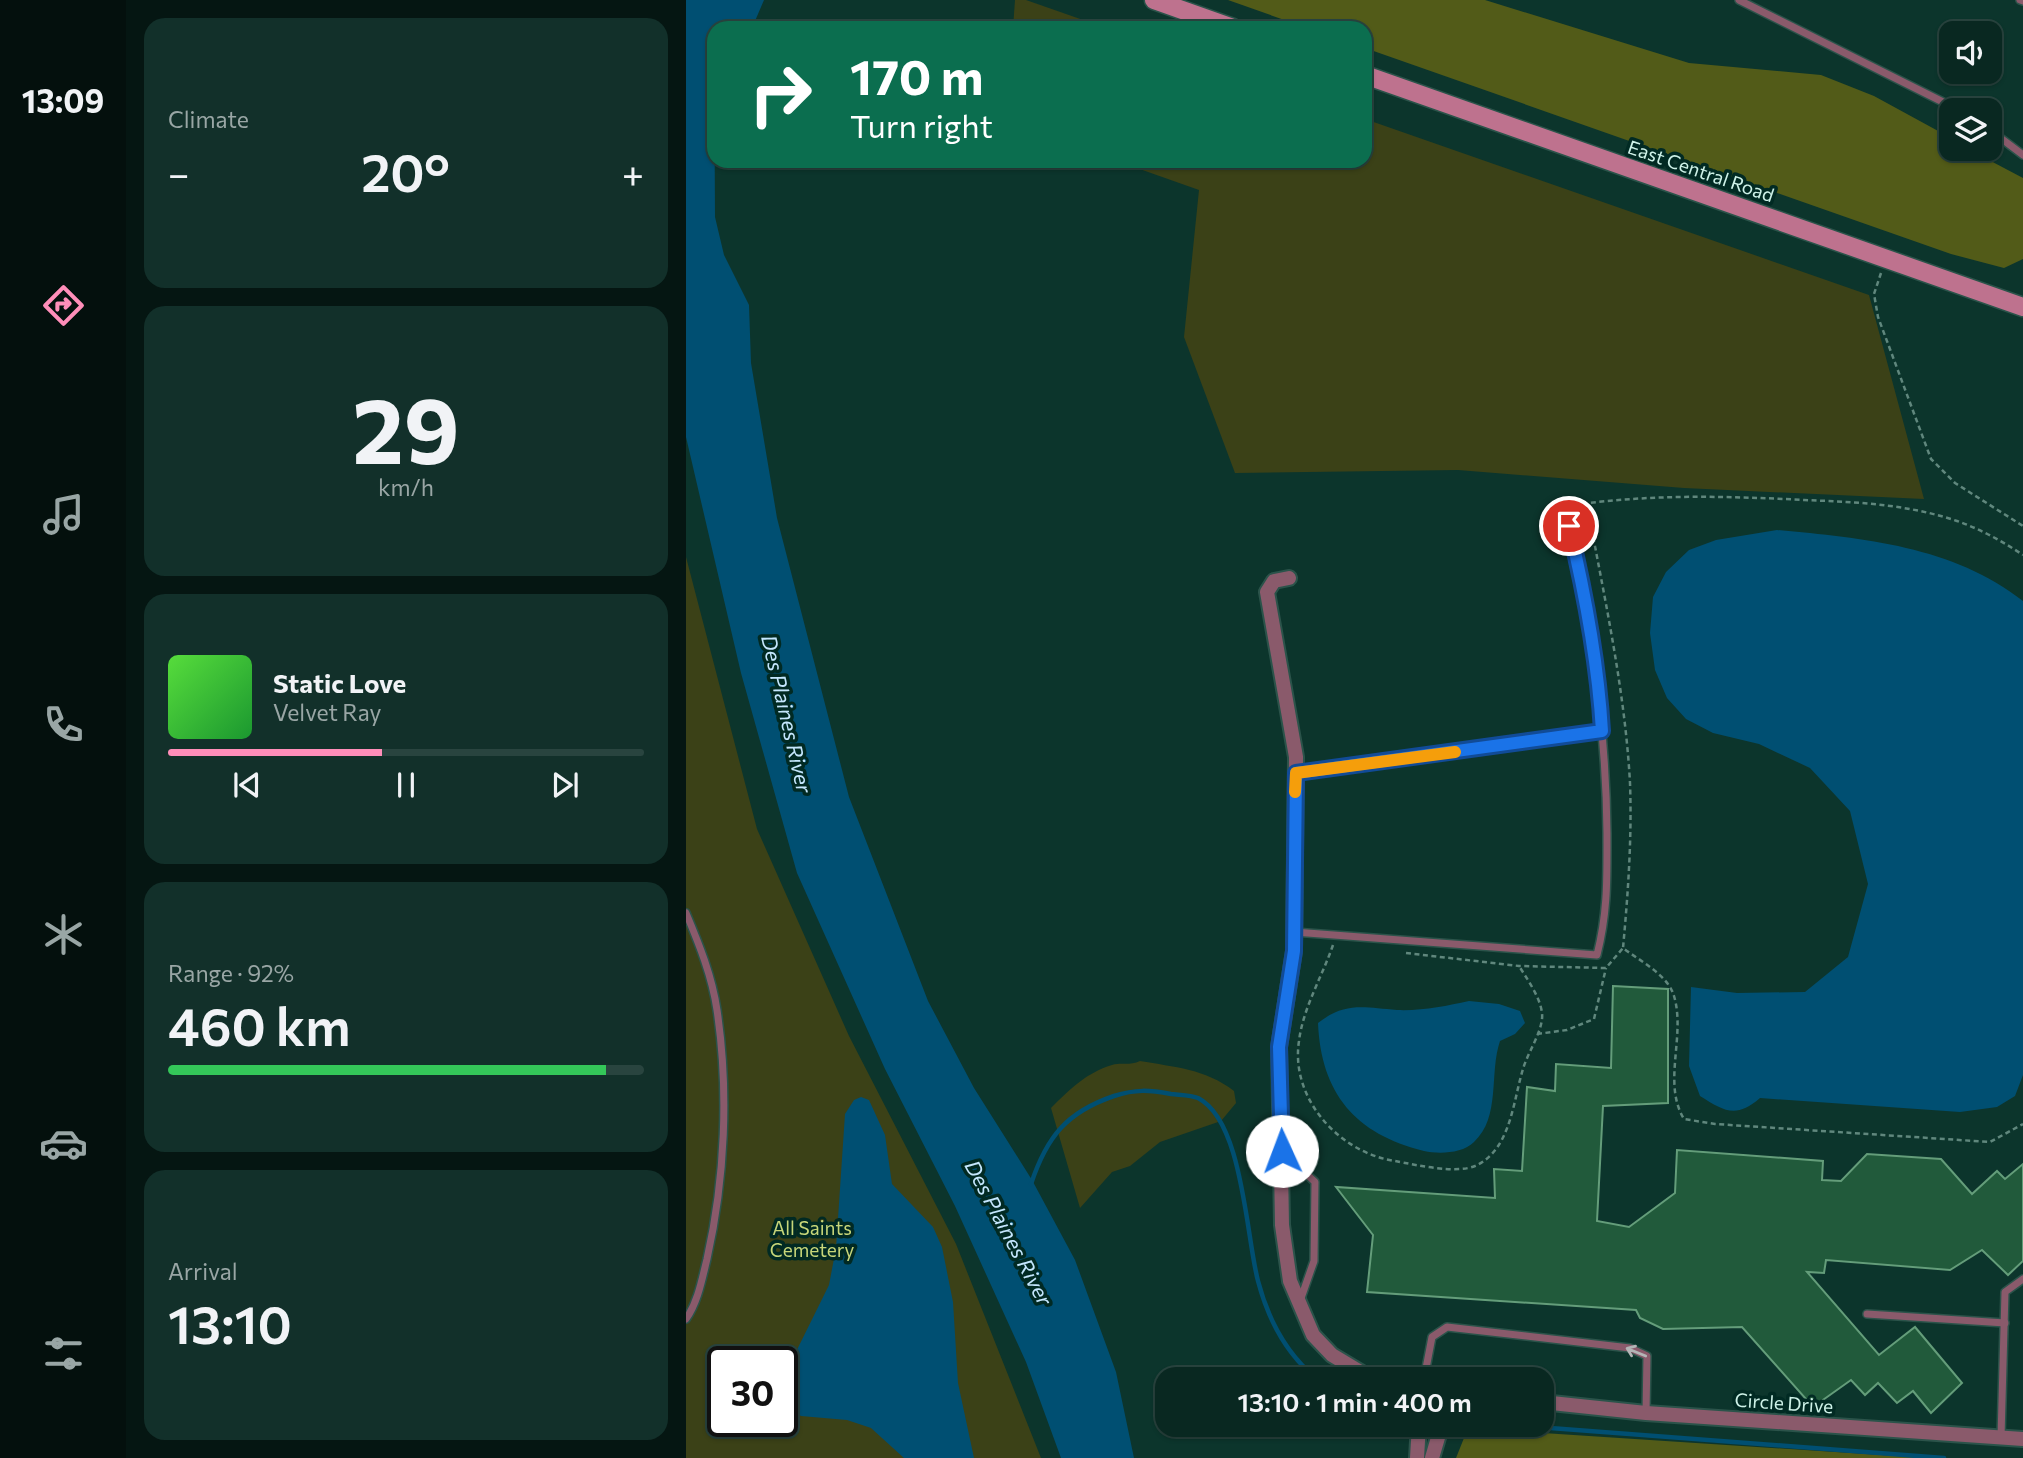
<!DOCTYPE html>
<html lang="en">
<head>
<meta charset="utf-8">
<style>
  :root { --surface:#092821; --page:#12302a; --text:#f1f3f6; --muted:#99a6a5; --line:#29443f; --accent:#ff8eb9 }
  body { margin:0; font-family:Commissioner,sans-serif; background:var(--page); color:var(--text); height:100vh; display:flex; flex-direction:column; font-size:26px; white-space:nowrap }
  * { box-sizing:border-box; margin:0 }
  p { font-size:23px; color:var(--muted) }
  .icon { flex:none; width:38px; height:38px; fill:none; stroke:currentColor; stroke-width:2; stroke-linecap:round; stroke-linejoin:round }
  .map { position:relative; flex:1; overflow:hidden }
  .details { display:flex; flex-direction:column; gap:18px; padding:18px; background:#051612; width:560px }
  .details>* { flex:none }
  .hud { position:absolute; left:21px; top:21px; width:665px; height:147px; border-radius:21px; box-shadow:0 2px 5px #0004,0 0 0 2px var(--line); background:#0b6e4f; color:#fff; overflow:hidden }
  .tools { position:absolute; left:1253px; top:21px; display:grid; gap:14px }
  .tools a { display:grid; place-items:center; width:63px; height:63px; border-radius:14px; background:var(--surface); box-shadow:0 2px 5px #0004,0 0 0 2px var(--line); font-size:35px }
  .speed { position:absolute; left:21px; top:1346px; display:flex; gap:14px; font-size:35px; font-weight:700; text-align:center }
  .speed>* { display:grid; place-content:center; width:91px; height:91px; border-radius:50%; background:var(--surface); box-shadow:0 2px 5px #0004,0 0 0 2px var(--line); line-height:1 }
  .speed .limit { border:4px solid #111; border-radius:10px; background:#fff; color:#111 }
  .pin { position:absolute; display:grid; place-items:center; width:60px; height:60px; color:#fff; margin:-30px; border:4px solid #fff; border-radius:50%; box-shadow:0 2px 7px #0007 }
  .me { position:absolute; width:77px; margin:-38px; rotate:358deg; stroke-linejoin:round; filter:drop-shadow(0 0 5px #0008) }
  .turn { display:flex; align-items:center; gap:24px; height:147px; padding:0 28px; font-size:32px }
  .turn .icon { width:91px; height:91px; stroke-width:2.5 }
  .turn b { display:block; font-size:49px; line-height:60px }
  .big { font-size:52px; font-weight:600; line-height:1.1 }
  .details .widget { flex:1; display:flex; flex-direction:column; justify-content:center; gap:10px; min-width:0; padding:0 24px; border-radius:21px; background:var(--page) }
  .details .dial { align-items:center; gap:0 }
  .dial b { font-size:91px; line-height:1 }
  .song { display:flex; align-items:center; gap:21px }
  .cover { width:84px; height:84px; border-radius:10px; background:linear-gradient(135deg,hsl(110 70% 55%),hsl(130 70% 35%)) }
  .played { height:7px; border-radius:4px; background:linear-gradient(90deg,var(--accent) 45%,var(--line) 45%) }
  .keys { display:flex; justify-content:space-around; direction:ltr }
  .heat { display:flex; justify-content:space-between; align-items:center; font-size:38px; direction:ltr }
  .charge { height:10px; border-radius:5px; background:linear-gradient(90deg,#34c759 92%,var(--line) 0) }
  .trip { position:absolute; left:469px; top:1367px; width:399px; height:70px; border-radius:21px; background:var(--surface); box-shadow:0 2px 5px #0004,0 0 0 2px var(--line); font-weight:600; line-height:70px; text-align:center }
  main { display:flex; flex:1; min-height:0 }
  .tab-bar { display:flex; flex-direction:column; width:126px; justify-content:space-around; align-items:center; background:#04100d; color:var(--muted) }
  .tab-bar .icon { width:49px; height:49px }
  .tab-bar .current { color:var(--accent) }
  .tab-bar b { font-size:32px; color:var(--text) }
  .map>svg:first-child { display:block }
  .green { fill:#3b4117; fill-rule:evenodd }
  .forest { fill:#525b18 }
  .water { fill:#004f72 }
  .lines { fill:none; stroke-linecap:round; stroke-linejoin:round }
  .stream { stroke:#004f72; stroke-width:4.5 }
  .building { fill:#215a3b; stroke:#649d7a; stroke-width:2 }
  .lane-casing { stroke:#2b534a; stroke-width:10 }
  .street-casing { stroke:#2b534a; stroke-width:18 }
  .secondary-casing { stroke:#2b534a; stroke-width:21 }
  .path { stroke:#60877d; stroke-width:2.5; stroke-dasharray:5 3.5; stroke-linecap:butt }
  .lane { stroke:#8a5a6b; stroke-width:7 }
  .street { stroke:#8a5a6b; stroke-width:14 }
  .secondary { stroke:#be728e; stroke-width:18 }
  .oneway { stroke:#b3b5b6 }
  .route-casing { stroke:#114b97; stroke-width:18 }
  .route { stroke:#1a73e8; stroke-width:12 }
  .slow { stroke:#f59e0b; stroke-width:12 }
  .labels { text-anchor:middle; stroke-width:7; stroke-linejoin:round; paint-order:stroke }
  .street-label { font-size:19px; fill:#cef2e8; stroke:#012a23 }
  .park-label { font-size:19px; fill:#c7d679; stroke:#012a23 }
  .water-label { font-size:21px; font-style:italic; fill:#c5e7fe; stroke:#012a23 }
</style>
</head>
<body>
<main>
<nav class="tab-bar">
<b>13:09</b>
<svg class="icon current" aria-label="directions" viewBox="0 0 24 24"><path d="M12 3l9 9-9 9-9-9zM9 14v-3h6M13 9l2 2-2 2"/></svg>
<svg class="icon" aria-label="music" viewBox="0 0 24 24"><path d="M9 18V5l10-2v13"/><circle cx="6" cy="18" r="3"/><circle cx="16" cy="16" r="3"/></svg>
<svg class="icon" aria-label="phone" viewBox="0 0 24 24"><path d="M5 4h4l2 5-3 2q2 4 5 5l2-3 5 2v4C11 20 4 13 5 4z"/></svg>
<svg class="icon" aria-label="climate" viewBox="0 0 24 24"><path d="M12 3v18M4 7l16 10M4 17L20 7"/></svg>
<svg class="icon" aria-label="car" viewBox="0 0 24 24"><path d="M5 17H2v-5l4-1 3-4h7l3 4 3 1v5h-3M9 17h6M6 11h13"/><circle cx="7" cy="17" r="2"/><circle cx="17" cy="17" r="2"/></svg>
<svg class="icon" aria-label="filters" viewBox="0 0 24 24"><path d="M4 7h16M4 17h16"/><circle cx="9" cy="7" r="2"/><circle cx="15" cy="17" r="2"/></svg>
</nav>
<section class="details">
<div class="widget"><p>Climate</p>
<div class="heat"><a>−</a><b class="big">20°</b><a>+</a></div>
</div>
<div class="widget dial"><b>29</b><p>km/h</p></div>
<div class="widget">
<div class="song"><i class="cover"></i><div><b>Static Love</b><p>Velvet Ray</p></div></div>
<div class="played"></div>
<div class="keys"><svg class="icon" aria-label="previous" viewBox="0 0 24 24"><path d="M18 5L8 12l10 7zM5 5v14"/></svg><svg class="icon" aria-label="pause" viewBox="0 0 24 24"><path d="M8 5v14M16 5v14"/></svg><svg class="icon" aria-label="next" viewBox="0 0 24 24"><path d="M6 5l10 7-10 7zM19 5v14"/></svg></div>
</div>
<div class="widget"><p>Range · 92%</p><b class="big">460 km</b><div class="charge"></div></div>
<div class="widget"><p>Arrival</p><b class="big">13:10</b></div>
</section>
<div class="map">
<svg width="1337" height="1458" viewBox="0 0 1337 1458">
  <rect width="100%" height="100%" fill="#0c352c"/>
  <g class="green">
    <path d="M329,0H340L420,28H327Z"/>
    <path d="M679,119L1183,295L1238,499L998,488L772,470L549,473L498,337L513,190L431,161H679Z"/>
    <path d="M0,557L71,829L163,1036L270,1244L355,1458H0ZM37,1362H96V1421H37Z"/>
    <path d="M454,1061C488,1067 520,1069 548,1091L550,1103L535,1121L474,1142L444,1166L426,1172L394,1208L365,1108C384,1089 400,1073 426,1065C435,1062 444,1066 454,1061Z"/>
  </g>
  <g class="forest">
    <path d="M542,0H799L1003,63L1135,75L1188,96L1265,138V149H1282L1337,178V259L1318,268L1265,254L679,48V28H621Z"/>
    <path d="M782,1428L1241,1458H770Z"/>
  </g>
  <g class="water">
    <path d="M0,0H78L66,28H28L29,217L38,255L63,305L65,363L91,518L163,797L242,1001L288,1088L346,1180L389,1260L430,1372L448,1458H375L340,1362L269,1206L199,1069L111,873L55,673L0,437Z"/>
    <path d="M1091,530C1176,538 1267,546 1337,601V1075L1329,1096L1311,1107L1274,1112L1074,1098C1050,1119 1038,1111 1014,1096L1003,1066L1005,987L1051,993L1119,992L1162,957L1182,884L1164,811L1124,768L1073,744L1027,733L1000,719L981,698L969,670L964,633L967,597L980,572L1003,550L1030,540Z"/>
    <path d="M783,1001L813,1004L834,1011L839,1023L829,1034L814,1041C803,1073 815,1117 788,1142C776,1154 752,1154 738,1151C669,1134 635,1093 632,1023C660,1001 679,1008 711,1010C736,1011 760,1006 783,1001Z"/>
    <path d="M175,1097L183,1100L199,1135L206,1184L247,1227L256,1247L267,1302L272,1383L288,1458H218L185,1428L161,1420L115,1416L96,1405L99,1374L143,1285L150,1248L159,1114L168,1100Z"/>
  </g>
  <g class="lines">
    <g class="stream">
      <path d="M345,1184C361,1136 381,1112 428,1096C450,1089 463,1090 485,1094C493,1095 505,1095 512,1098C557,1121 560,1236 572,1281C582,1319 600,1354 631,1379"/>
      <path d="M812,1424L1258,1458"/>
    </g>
  </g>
  <path class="building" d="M927,986L982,989V1103L917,1106L911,1221L943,1227L989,1193L991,1150L1137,1161L1136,1180L1155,1181L1181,1154L1255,1159L1286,1194L1311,1171L1319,1179L1337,1164V1261L1322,1275L1296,1250L1264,1270L1140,1260L1138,1273L1121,1272L1193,1355L1229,1327L1276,1383L1245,1413L1227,1391L1211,1403L1192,1383L1179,1395L1165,1380L1127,1407L1056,1327L977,1329L954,1318L950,1310L681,1292L687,1235L650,1187L809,1198L808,1169L836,1171L841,1087L869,1091L870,1064L925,1068Z"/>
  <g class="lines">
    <g class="lane-casing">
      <g id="lane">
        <path d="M1053,0L1273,110"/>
        <path d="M1334,0L1337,1"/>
        <path d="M1304,130L1337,155"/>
        <path d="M610,773L916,731"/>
        <path d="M0,913C13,944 26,976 31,1010C43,1091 39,1179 21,1259C16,1279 12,1302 0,1319"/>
        <path d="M608,932L911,955C922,911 921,878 921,833C920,722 904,614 878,506"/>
        <path d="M596,1151L629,1182L628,1261L614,1301"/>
        <path d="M1181,1314L1319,1323"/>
        <path d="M738,1379L746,1337L761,1327L944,1348L961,1356L960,1413"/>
        <path d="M1315,1437L1319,1292L1337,1279"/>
      </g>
    </g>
    <g class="street-casing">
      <g id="street">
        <path d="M603,578L588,581L581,592L610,757L608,951L593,1047L596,1225L604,1281L627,1335L646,1355L686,1379"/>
        <path d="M856,1402L960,1413L1337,1439"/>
        <path d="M731,1458L733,1424"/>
        <path d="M746,1458L756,1424"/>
      </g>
    </g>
    <g class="secondary-casing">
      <g id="secondary">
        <path d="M468,0L547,28"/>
        <path d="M679,75L1337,307"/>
      </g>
    </g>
    <g class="path">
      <path d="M1195,273L1188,294L1192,317L1245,459L1269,483L1337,526"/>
      <path d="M901,504C918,596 939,690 944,783C946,838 942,894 937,948"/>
      <path d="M888,505C965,494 1040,496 1118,500C1169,502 1221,504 1271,521C1294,529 1316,541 1337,555"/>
      <path d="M647,945C636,977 617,1008 613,1041C604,1099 654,1153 709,1161C730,1165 770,1174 789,1166C825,1150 827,1101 837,1069C842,1052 854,1036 856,1019C858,1002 841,979 833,966"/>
      <path d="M720,953L833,966L920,968L937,948C954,961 982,975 988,996C1000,1036 976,1083 998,1119L1029,1124L1304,1142L1337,1124"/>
      <path d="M851,1034L881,1030L908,1019L920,968"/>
    </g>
    <use href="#lane" class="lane"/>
    <use href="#street" class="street"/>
    <use href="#secondary" class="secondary"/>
  </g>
  <defs><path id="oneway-shaft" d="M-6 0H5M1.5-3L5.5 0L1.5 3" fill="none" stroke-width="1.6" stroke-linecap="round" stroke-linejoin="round" transform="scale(1.75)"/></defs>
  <use class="oneway" href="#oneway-shaft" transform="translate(950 1352) rotate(-158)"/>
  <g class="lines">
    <g class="route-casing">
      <path id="route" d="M596,1151L593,1047L608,951L610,773L916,731C912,662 899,593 883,526"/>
    </g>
    <use href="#route" class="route"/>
    <path class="slow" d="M609,792L610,773L769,752"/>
  </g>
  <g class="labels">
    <g class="street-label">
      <text transform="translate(1015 171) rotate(19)" y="7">East Central Road</text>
      <text transform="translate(1098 1403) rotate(4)" y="7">Circle Drive</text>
    </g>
    <g class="park-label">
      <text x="126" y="1235">All Saints<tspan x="126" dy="22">Cemetery</tspan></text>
    </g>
    <g class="water-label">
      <text transform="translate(100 714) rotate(77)" y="7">Des Plaines River</text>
      <text transform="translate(322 1233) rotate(62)" y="7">Des Plaines River</text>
    </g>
  </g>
</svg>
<div class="tools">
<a><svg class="icon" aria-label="sound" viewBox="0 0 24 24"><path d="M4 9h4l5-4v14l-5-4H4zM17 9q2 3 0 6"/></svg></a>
<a><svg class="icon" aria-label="layers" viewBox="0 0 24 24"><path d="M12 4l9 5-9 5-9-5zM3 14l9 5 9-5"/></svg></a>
</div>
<div class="speed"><div class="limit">30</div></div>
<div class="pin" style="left:883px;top:526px;background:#d93025"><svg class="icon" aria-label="arrive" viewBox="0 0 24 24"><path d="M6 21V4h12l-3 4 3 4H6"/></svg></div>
<svg class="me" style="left:596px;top:1151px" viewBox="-20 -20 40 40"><circle r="19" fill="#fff"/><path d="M0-13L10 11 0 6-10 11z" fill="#1a73e8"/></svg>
<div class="trip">13:10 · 1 min · 400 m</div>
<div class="hud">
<div class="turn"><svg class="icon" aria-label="right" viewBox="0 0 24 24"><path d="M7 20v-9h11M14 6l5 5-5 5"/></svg><div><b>170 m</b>Turn right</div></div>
</div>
</div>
</main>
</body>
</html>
